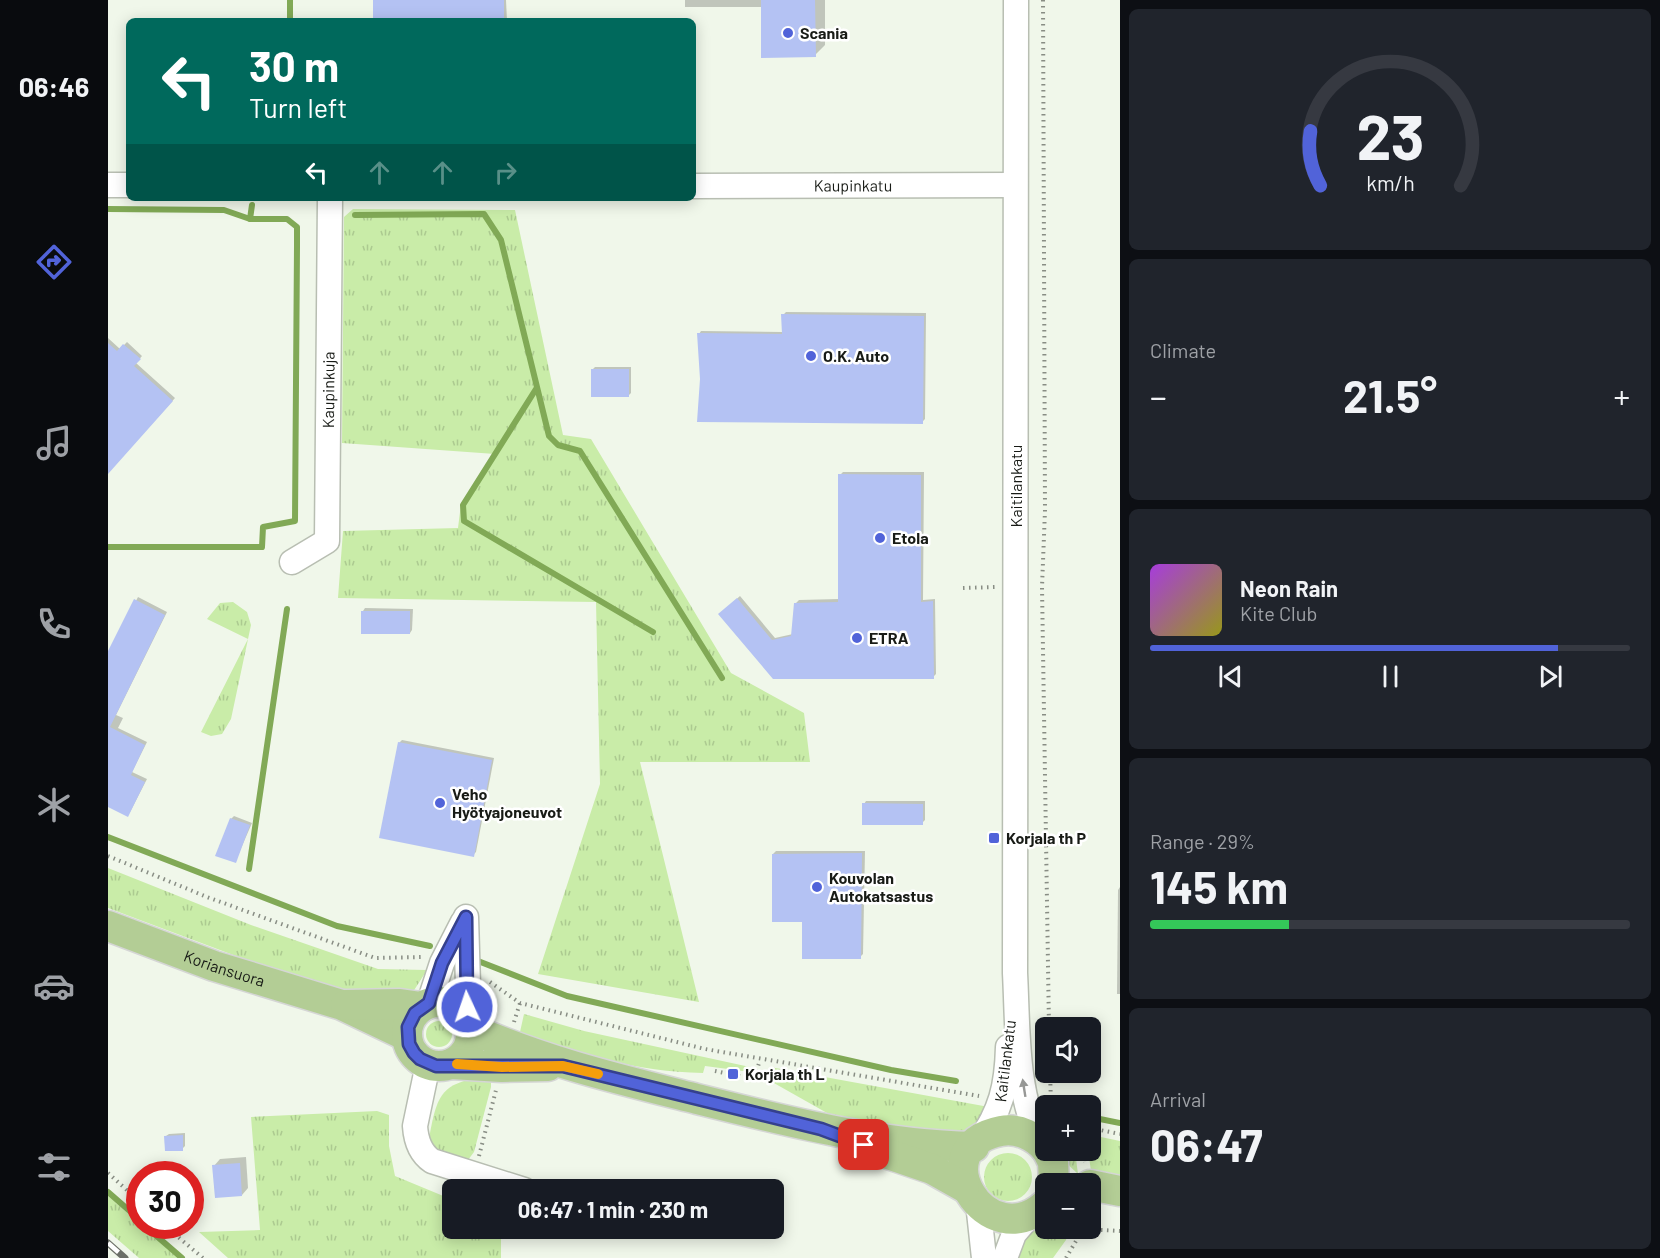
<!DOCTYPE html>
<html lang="en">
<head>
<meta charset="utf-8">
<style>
  :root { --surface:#171b24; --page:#20242c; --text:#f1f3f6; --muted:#9ea1a6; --line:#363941; --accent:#5163d9 }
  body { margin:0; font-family:Barlow,sans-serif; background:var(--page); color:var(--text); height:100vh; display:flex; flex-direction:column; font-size:22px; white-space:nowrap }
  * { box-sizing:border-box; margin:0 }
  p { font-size:20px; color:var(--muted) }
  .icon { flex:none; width:33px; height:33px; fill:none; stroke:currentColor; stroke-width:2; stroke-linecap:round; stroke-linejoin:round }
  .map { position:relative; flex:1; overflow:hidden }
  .panel { display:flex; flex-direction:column; gap:9px; padding:9px; background:#0d0f14; width:540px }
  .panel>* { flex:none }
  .guide { position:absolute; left:18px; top:18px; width:570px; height:183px; border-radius:9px; box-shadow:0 3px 15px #0003; background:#00695c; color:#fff; overflow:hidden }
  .tools { position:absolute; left:927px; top:1017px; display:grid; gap:12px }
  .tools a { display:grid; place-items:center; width:66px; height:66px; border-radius:9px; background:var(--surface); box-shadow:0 3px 15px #0003; font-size:30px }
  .speed { position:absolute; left:18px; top:1161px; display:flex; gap:12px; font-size:30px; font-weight:700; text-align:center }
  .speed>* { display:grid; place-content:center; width:78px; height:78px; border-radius:50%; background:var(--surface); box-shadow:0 3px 15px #0003; line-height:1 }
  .speed .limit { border:9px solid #d22; background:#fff; color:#111 }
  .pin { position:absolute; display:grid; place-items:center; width:51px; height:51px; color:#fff; margin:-26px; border-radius:12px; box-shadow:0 3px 9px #0006 }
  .me { position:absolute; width:66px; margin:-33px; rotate:357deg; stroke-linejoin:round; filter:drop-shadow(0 0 4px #0008) }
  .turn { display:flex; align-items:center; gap:21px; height:126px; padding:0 24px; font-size:27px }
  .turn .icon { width:78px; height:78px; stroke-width:2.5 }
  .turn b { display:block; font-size:42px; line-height:51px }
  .lanes { display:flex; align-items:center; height:57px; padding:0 24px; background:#0003; justify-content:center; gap:30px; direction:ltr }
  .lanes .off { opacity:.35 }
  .big { font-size:45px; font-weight:700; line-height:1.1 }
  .panel .card { flex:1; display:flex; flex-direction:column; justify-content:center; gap:9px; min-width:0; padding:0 21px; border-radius:9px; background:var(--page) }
  .panel .dial { align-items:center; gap:0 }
  .dial svg { height:156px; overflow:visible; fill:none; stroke:var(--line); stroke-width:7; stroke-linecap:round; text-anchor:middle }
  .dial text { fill:var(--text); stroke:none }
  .song { display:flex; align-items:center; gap:18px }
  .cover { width:72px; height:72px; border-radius:9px; background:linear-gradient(135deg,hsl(280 70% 55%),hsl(60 70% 35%)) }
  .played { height:6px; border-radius:3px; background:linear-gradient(90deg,var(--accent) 85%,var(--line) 85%) }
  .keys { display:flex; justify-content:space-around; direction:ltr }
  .heat { display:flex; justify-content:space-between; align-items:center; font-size:33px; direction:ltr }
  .charge { height:9px; border-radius:4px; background:linear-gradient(90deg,#34c759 29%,var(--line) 0) }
  .trip { position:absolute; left:334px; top:1179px; width:342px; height:60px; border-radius:9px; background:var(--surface); box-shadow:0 3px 15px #0003; font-weight:700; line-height:60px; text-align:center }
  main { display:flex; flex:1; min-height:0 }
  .dock { display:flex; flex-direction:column; width:108px; justify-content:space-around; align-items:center; background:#090b0e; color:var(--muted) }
  .dock .icon { width:42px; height:42px }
  .dock .selected { color:var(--accent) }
  .dock b { font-size:27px; color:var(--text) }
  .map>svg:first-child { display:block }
  .grass { fill:url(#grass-tufts) }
  .shadow { fill:#0003 }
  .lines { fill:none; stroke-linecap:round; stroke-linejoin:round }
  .stream { stroke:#81a956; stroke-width:6 }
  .building { fill:#b4c2f3 }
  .minor-casing { stroke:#b8beb2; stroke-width:27 }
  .major-casing { stroke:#d5d6d5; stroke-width:33 }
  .path { stroke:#888d84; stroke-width:4; stroke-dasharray:1.5 4.5; stroke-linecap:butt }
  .minor { stroke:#fff; stroke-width:24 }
  .major { stroke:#b3cd95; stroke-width:30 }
  .rail-casing { stroke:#6b6f67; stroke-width:7 }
  .rail { stroke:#fff; stroke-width:4.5; stroke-dasharray:14; stroke-linecap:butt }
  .oneway { fill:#979896 }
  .route-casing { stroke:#35408d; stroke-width:15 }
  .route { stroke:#5163d9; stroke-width:10 }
  .slow { stroke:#f59e0b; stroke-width:10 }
  .poi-dot { fill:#5163d9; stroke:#fff; stroke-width:2 }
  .labels { text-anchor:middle; stroke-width:5; stroke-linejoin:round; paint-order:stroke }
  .poi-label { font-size:16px; font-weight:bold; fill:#181b16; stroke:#fff; text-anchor:start }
  .street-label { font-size:16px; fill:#181b16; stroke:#fff }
</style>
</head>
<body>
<main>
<nav class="dock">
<b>06:46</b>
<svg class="icon selected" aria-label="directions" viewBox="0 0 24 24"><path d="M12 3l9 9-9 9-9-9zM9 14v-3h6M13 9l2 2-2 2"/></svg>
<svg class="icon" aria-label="music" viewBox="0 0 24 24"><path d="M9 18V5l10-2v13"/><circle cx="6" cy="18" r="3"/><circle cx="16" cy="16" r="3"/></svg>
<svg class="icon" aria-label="phone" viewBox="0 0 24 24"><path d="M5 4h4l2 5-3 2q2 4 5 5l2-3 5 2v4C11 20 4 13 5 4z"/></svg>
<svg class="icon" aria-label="climate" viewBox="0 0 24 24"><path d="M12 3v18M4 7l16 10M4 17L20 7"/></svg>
<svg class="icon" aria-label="car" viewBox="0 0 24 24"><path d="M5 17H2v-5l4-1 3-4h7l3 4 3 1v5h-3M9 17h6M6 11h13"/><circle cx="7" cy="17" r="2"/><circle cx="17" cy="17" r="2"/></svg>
<svg class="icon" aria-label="filters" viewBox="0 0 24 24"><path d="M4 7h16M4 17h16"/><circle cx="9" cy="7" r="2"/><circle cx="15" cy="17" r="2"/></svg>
</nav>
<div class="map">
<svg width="1012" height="1258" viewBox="0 0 1012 1258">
  <defs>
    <pattern id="grass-tufts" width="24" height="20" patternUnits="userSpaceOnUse" patternTransform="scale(1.5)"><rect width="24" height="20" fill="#c9eca8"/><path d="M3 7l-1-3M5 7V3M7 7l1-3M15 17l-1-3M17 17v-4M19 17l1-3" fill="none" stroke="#acca90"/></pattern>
  </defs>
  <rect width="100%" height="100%" fill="#f0f7ea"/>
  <g class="grass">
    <path d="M245,209L407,210L455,435L483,439L623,673L696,713L702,762H532L591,1002L430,974L492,784L488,602L230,598L235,531L350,528L353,504L387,454L234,443L236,217Z"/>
    <path d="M125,602L139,612L143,625L123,719L114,734L103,736L93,732L140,639L99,619L112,603Z"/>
    <path d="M0,868L143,925L270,969L319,970L303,995H260L179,975L0,908Z"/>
    <path d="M416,1014L476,1031L642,1067L643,1072L597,1066L595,1073C527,1072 476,1054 412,1032Z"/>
    <circle cx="331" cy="1034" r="13"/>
    <path d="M662,1067L881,1107L866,1126L852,1134L735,1122L657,1078Z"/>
    <path d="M376,1077L383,1082V1087L366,1152L360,1160L329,1149L321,1138C329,1096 332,1083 376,1077Z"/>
    <path d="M269,1111L281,1115V1146L287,1176L345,1200V1228L393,1229V1258H120L91,1232L152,1230L143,1117Z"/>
    <path d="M988,1136L1012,1141V1184L984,1177L980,1151L982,1150L983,1140Z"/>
    <path d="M949,1151H967L970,1174L955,1160Z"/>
    <circle cx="900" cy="1177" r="24"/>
    <path d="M0,1196L71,1258H31L0,1231Z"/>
    <path d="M937,1221L938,1228L961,1229L958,1240L945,1258H905C913,1241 920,1228 937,1221Z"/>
  </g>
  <g class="shadow">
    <path d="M266,0H398L399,21H267Z"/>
    <path d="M577,0H717V45L707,55L654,7H577Z"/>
    <path d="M678,312L818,313L817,419L814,422L593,379L591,334L593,331L675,332V315Z"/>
    <path d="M0,338L12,349L19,342L34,356L28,363L67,398L0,472Z"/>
    <path d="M487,367H523V393L521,395L484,370Z"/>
    <path d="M735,472H816L815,600L827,599L828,674L825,677L666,678L612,614L632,596L667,638L685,634L688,603L691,600L731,599L732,475Z"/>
    <path d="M30,597L59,612L8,715L15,718L10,728L39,742L24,772L39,779L22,812L0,805V654Z"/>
    <path d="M257,608L305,609L304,630L302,633L255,611Z"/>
    <path d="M294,740L386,758L368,852L365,855L291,743Z"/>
    <path d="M758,801H817V820L814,823L756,804Z"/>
    <path d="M126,816L144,823L127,862L123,819Z"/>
    <path d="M668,851H757L755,954L752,957L695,920L665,854Z"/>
    <path d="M1012,887V994H1009L1010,890Z"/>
    <path d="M77,1133V1146L74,1149L58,1136L61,1134Z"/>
    <path d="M138,1157L140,1188L134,1195L106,1166L112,1159Z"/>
  </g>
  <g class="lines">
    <g class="stream">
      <path d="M182,0V21"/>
      <path d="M0,209L116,210L142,219H179L189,227V246L187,521L155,527L154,547H0"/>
      <path d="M247,215L376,214L393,240L441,436L450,445L472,451L614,678"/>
      <path d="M142,219L144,205"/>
      <path d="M428,389L355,505L356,521L545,632"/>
      <path d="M0,837L229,926L322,946"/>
      <path d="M141,869L179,609"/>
      <path d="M370,961L459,996L783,1070L848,1081"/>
      <path d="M982,1117L1012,1123"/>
      <path d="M0,1192L32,1220"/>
      <path d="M37,1226L74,1258"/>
    </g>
  </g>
  <g class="building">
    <rect x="265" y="0" width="131" height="21"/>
    <path d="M653,0H707L708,57L653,58Z"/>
    <path d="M673,314L816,316L815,424L589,422L592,379L589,333L674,334Z"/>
    <path d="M0,343L9,351L15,344L33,359L26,366L65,401L0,474Z"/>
    <rect x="483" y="369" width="38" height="28"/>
    <path d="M730,474L813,475V602L825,601L826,679H665L610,614L629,598L664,640L683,636L686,603L730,602Z"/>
    <path d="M26,599L57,615L2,727L37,745L23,775L37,782L20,817L0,807V651Z"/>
    <rect x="253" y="611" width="49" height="23"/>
    <path d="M290,742L384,760L366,857L271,838Z"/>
    <path d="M754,803L815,804V825H754Z"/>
    <path d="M122,818L142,825L128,863L107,856Z"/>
    <path d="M754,853L753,959H694V922H664V854Z"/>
    <path d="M75,1135V1151H57L56,1136Z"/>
    <path d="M132,1163L134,1196L107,1198L104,1165Z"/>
  </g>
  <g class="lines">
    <g class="minor-casing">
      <g id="minor">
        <path d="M908,0L907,973C910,1029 907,1092 933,1143"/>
        <path d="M0,185H21"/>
        <path id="s1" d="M585,186L907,185"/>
        <path id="s2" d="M184,562L219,541L222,198"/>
        <path d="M358,917L361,1020"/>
        <path d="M321,1003L334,963L355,922"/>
        <path d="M320,1064L307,1126C308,1141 312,1153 324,1161L416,1190"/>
        <path d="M870,1143C893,1111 899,1086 900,1047"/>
        <path d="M871,1212L876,1258"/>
        <path d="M897,1258L906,1234L919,1219"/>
      </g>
    </g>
    <g class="major-casing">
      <g id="major">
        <path id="s3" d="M0,926L106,966L234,1005L299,1036"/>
        <circle cx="331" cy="1034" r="32"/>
        <path d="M238,1005L292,1004L313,1007"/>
        <path d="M363,1029C438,1062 510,1079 589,1099C681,1122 771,1145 866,1147"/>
        <path d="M343,1064L394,1067L440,1066"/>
        <path d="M938,1149C927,1136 910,1128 893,1131C811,1147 879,1258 938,1204"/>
        <path d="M939,1150L945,1162L946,1184"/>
        <path d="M777,1153L824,1169L856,1187"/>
        <path d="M982,1185L1012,1191"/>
      </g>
    </g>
    <g class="path">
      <path d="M935,0L937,510L934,587L941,1028"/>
      <path d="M855,588L887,587"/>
      <path d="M0,856L99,897L267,958L313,957"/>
      <path d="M382,982L412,1003L597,1049L871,1096"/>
      <path d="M406,1022L412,1003"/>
      <path d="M607,1071L646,1079L652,1060"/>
      <path d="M942,1072L943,1103"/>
      <path d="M982,1128L1012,1134"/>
      <path d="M976,1150L977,1162"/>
      <path d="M371,1156L388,1090"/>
      <path d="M0,1173L32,1202"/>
      <path d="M57,1226L95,1258"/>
      <path d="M975,1229L1012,1231"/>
      <path d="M958,1258L975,1229"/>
    </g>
    <use href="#minor" class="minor"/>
    <use href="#major" class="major"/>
    <g class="rail-casing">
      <path id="rail" d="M0,1243L17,1258"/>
    </g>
    <use href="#rail" class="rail"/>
  </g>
  <defs><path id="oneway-solid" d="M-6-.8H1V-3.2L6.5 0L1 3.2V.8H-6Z" transform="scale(1.5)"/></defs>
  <use class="oneway" href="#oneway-solid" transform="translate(916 1088) rotate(-99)"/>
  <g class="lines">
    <g class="route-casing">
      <path id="route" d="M359,1007L358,917L334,963L321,1003L307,1013L300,1027L301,1044L306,1053L312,1059L328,1066H455L713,1129L756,1145"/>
    </g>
    <use href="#route" class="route"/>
    <path class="slow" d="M349,1064L394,1067L455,1066L490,1074"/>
  </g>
  <g class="poi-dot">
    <circle cx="680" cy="33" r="6"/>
    <circle cx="703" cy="356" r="6"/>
    <circle cx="772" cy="538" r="6"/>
    <circle cx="749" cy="638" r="6"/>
    <circle cx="332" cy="803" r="6"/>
    <rect x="880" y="832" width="12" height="12" rx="3"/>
    <circle cx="709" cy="887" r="6"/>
    <rect x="619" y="1068" width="12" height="12" rx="3"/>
  </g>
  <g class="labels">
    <g class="poi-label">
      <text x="692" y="39">Scania</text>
      <text x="715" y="362">O.K. Auto</text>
      <text x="784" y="544">Etola</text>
      <text x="761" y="644">ETRA</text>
      <text x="344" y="800">Veho<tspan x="344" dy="18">Hyötyajoneuvot</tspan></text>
      <text x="898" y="844">Korjala th P</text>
      <text x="721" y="884">Kouvolan<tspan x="721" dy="18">Autokatsastus</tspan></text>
      <text x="637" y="1080">Korjala th L</text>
    </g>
    <g class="street-label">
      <text dy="6" stroke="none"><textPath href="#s1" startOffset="160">Kaupinkatu</textPath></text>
      <text dy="6" stroke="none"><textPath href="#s2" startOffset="192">Kaupinkuja</textPath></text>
      <text transform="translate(908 486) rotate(-90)" y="6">Kaitilankatu</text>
      <text dy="6" stroke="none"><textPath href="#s3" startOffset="124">Koriansuora</textPath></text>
      <text transform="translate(897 1061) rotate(-83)" y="6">Kaitilankatu</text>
    </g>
  </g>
</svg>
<div class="tools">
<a><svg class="icon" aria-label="sound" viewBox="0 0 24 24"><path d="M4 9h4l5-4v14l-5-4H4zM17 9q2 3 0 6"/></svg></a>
<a>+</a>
<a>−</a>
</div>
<div class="speed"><div class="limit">30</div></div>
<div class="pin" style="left:756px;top:1145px;background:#d93025"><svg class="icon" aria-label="arrive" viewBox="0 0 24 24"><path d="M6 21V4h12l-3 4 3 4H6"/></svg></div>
<svg class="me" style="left:359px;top:1007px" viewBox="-20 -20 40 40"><circle r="17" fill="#5163d9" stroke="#fff" stroke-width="3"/><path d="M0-11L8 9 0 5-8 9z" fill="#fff"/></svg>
<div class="trip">06:47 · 1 min · 230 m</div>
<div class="guide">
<div class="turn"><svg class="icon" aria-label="left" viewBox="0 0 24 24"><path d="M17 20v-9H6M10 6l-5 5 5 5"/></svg><div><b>30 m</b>Turn left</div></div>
<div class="lanes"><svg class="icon" aria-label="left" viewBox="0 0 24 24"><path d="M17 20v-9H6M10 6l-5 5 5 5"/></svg><svg class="icon off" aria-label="ahead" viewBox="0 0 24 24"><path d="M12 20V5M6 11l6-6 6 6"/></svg><svg class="icon off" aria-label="ahead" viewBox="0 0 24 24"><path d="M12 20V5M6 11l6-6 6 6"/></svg><svg class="icon off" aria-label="right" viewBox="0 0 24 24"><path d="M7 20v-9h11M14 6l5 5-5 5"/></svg></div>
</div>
</div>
<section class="panel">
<div class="card dial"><svg viewBox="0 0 100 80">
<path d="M14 69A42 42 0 1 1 86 69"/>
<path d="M14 69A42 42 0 0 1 9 41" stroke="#5163d9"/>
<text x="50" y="56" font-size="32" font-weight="700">23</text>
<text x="50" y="72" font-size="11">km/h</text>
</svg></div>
<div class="card"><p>Climate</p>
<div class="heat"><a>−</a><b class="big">21.5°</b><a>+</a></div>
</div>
<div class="card">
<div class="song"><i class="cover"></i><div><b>Neon Rain</b><p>Kite Club</p></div></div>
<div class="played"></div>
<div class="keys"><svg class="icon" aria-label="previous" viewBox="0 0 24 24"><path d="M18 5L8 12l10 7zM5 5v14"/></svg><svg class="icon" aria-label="pause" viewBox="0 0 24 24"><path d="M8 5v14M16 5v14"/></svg><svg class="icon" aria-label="next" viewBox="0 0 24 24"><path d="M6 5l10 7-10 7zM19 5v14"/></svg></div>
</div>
<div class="card"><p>Range · 29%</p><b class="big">145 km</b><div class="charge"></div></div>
<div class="card"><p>Arrival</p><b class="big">06:47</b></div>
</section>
</main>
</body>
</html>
